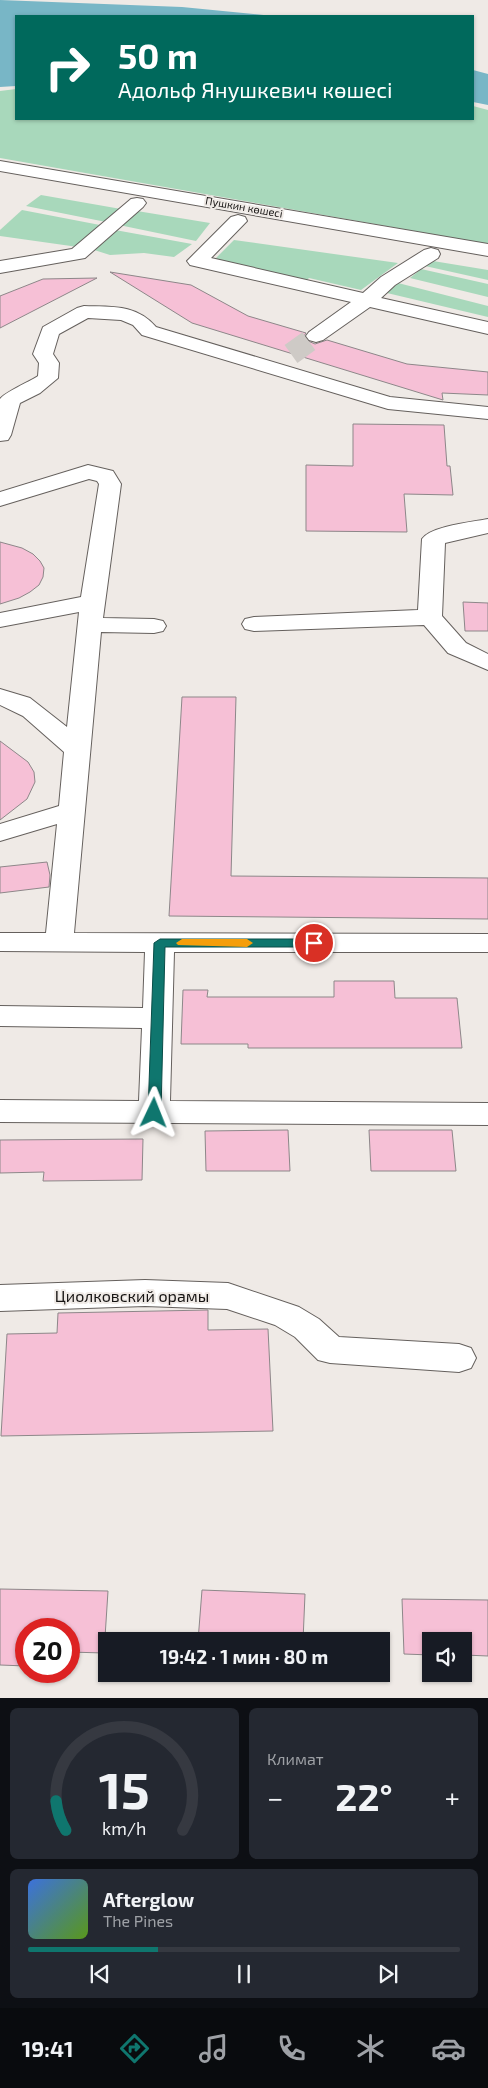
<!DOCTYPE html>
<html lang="ru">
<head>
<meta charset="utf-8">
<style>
  :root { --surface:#171b24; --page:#242831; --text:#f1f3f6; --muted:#9ea1a6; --line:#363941; --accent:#0f766e }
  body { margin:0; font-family:"Exo 2",sans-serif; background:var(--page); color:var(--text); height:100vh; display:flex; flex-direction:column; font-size:19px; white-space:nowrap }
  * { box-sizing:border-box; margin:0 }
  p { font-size:16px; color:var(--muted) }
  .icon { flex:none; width:28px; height:28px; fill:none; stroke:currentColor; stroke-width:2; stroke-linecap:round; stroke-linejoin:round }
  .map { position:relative; height:1698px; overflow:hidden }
  .drawer { display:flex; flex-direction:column; gap:10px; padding:10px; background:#0d0f14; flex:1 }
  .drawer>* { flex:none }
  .guide { position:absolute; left:15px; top:15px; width:459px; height:105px; border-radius:0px; box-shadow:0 1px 4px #0004; background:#00695c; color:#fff; overflow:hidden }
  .controls { position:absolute; left:422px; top:1632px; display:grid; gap:10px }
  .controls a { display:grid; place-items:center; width:50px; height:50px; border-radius:0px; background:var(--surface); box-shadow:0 1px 4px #0004; font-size:25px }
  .speed { position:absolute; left:15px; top:1618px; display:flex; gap:10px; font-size:25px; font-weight:700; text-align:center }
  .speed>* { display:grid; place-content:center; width:65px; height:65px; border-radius:50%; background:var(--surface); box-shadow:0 1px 4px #0004; line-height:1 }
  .speed .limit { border:8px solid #d22; background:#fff; color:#111 }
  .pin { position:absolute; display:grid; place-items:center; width:42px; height:42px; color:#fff; margin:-21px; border:2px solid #fff; border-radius:50%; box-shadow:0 1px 5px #0007 }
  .me { position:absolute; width:55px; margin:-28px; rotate:2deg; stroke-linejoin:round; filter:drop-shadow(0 0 4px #0008) }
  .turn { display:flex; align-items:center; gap:18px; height:105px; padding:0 20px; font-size:22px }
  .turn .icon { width:65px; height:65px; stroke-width:2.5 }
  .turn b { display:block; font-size:35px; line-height:42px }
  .big { font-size:38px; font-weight:700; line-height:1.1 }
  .drawer .widget { flex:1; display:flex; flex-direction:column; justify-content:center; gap:8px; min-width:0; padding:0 18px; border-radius:8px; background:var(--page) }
  .drawer .dial { align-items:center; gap:0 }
  .dial svg { height:130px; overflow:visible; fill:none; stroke:var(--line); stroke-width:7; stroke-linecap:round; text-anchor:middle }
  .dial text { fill:var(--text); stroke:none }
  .song { display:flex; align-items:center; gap:15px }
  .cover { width:60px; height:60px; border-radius:8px; background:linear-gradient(135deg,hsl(220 70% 55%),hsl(90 70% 35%)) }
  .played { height:5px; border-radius:2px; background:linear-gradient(90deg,var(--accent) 30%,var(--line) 30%) }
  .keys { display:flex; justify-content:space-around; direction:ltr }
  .heat { display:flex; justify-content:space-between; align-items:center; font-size:28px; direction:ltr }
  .drawer .tiles { flex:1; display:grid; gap:10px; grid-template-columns:1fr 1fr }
  .widget:last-child { grid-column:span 2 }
  .trip { position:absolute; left:98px; top:1632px; width:292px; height:50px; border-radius:0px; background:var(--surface); box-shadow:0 1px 4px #0004; font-weight:700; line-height:50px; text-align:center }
  .tab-bar { display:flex; height:80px; justify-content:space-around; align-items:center; background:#090b0e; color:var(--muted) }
  .tab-bar .icon { width:35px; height:35px }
  .tab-bar .selected { color:var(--accent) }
  .tab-bar b { font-size:22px; color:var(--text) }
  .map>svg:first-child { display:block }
  .green { fill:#a8d8bb }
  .water { fill:#78b6c6 }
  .building { fill:#f6c0d6; stroke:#8d8789 }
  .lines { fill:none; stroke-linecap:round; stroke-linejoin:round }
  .minor-tunnel { stroke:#cecac6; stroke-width:22; stroke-dasharray:22 11; stroke-linecap:butt }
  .minor-casing { stroke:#65605d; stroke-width:2 }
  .major-casing { stroke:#65605d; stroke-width:2 }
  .minor { fill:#fff; fill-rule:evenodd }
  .major { fill:#fff; fill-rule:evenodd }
  .route { fill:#0f766e; stroke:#0a4d48 }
  .slow { fill:#f59e0b }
  .labels { text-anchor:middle; stroke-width:4; stroke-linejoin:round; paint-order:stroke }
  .far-street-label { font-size:11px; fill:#161413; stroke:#efeae6 }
  .near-street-label { font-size:16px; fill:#161413; stroke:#efeae6 }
</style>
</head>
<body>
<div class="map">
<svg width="488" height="1698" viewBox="0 0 488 1698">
  <rect width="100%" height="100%" fill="#efeae6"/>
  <g class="green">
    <path d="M16,89V119H472L473,106L488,110V244L0,158V91Z"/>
    <path d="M41,195L121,209L106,222L26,206Z"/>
    <path d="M22,210L100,225L78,247L0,236V230Z"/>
    <path d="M137,211L210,223L196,241L119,225Z"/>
    <path d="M115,230L192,244L174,257L144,253L110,255L91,249Z"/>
    <path d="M234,240L398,263L361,290L309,278L305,282L214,260Z"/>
    <path d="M433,261L488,270V280L425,266Z"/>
    <path d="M421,269L488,284V297L410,278Z"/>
    <path d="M398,283L488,306V317L387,293Z"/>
  </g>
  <g class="water">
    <path d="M0,0L182,7L273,16H16V86L0,87Z"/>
    <path d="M473,70L488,74V105L473,102Z"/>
  </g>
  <g class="building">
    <path d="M110,272L191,285L248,316L306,333L304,336L308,341L315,344L327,340L407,364L488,372V395L442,393L443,400L192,323Z"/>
    <path d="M97,278L0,328V296L43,279Z"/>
    <path d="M353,424L444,425L447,466H450L453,495L404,494L407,532L306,531V465L353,466Z"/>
    <path d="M0,542L22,548L33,554L40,561L44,568L43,577L39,585L30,592L19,598L0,604Z"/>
    <path d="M463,602L488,603V631H465Z"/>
    <path d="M182,697H236L231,876L488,878V919L169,916Z"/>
    <path d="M0,741L28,762L34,772L35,782L27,799L0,820Z"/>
    <path d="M47,862L50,875L49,887L0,893V867Z"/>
    <path d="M334,981H394L395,998H457L462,1048H248V1044H181L183,990H208L207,997H334Z"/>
    <path d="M288,1130L290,1171H206L205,1131Z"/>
    <path d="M369,1130H452L456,1171H371Z"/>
    <path d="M143,1139L142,1180L43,1181L44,1172L0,1173V1140Z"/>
    <path d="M208,1310V1330L268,1329L273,1431L1,1436L7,1334L57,1333L58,1313Z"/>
    <path d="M0,1589L108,1591L104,1653L69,1652V1629H26V1666L0,1665Z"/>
    <path d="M202,1590L305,1594L303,1641H198Z"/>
    <path d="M402,1599L488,1600V1656L464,1655V1641H431V1655L404,1654Z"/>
  </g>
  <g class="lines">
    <path class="minor-tunnel" d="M291,354L316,336"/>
    <g class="minor-casing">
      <g id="minor">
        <path d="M137,198L143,199L146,203L143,207L85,258L0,273V261L72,249L131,199Z"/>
        <path d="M238,215L245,217L247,221L211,258L363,293L381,277L424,250L431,248L438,250L440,254L438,258L395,285L381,298L488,322V334L370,307L323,340L316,342L309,340L306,336L309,332L351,302L190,265L187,261L231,217Z"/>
        <path d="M84,306C112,307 136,304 156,327L390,397L488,407V419L388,409L142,335L133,325L121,320L88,318L59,334L53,354L59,363L58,378L40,393L20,403L11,435L8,440L0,441V399C5,392 29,382 38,376L39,363L33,354L43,327L77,308Z"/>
        <path d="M88,465L113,471L121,484L103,618L154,619L163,621L166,626L163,631L154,633L101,632L74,933L488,934V952H174L170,1101L488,1103V1125L0,1122V1100L139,1101L142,1028L0,1026V1006L143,1008L145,952L0,951V933H46L57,824L0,841V824L59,806L64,752L23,716L0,705V689L30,698L67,727L79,612L0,627V613L81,597L99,484L97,481L89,479L0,506V492Z"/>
        <path d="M488,519V533L445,543L442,616L466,643L488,654V670L448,653L424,625L254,631L245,629L242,624L245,619L254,617L418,610L422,539C431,526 472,522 488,519Z"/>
        <path d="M145,1280L228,1283L299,1307L319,1319L339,1337L459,1344L471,1348L476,1358L471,1368L459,1372L330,1363L318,1360L295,1337L275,1325L227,1309L145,1306L0,1311V1285Z"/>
      </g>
    </g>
    <g class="major-casing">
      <path id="major" d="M0,161L488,244V256L0,171Z"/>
    </g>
    <use href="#minor" class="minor"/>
    <use href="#major" class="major"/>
  </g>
  <path class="route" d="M160,939H314L320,943L314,947H165L161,1113L159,1117H150L148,1113L154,943Z"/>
  <path class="slow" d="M182,939H247L253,943L247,947L178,945L176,943Z"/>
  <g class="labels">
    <g class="far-street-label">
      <text transform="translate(244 207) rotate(10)" y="4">Пушкин көшесі</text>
    </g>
    <g class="near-street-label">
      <text x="132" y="1302">Циолковский орамы</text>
    </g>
  </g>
</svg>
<div class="controls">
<a><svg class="icon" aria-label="sound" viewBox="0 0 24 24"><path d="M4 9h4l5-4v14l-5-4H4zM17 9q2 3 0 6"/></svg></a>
</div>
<div class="speed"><div class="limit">20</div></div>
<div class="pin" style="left:314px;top:943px;background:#d93025"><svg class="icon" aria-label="arrive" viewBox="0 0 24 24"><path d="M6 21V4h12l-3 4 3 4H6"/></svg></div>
<svg class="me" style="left:154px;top:1113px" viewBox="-20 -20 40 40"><path d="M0-17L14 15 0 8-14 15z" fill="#0f766e" stroke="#fff" stroke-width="4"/></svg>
<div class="trip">19:42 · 1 мин · 80 m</div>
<div class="guide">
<div class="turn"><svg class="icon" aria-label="right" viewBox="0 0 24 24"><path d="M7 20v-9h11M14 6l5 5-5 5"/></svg><div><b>50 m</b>Адольф Янушкевич көшесі</div></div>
</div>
</div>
<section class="drawer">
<div class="tiles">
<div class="widget dial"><svg viewBox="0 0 100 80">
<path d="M14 69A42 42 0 1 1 86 69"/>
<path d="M14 69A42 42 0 0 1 8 51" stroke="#0f766e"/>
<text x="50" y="56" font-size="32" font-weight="700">15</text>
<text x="50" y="72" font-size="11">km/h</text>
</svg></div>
<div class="widget"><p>Климат</p>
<div class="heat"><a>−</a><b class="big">22°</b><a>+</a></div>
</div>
<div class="widget">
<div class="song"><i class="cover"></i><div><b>Afterglow</b><p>The Pines</p></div></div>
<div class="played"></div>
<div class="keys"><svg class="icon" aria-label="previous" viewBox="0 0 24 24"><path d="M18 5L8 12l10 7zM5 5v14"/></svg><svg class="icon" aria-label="pause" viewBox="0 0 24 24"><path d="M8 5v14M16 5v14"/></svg><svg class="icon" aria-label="next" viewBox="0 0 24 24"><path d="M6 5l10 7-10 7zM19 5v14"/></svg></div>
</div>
</div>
</section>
<nav class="tab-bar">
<b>19:41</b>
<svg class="icon selected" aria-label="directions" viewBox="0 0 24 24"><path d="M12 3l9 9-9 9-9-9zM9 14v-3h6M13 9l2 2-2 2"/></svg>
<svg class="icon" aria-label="music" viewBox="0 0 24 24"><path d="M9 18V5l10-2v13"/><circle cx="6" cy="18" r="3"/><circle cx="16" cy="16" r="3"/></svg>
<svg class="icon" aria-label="phone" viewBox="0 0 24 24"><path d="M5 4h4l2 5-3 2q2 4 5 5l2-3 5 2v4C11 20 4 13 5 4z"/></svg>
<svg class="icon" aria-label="climate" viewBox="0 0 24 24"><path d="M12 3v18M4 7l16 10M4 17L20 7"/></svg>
<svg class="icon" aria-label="car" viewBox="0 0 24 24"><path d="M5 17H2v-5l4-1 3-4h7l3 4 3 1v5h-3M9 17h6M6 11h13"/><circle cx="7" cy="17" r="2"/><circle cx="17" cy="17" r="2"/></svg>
</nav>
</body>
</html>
